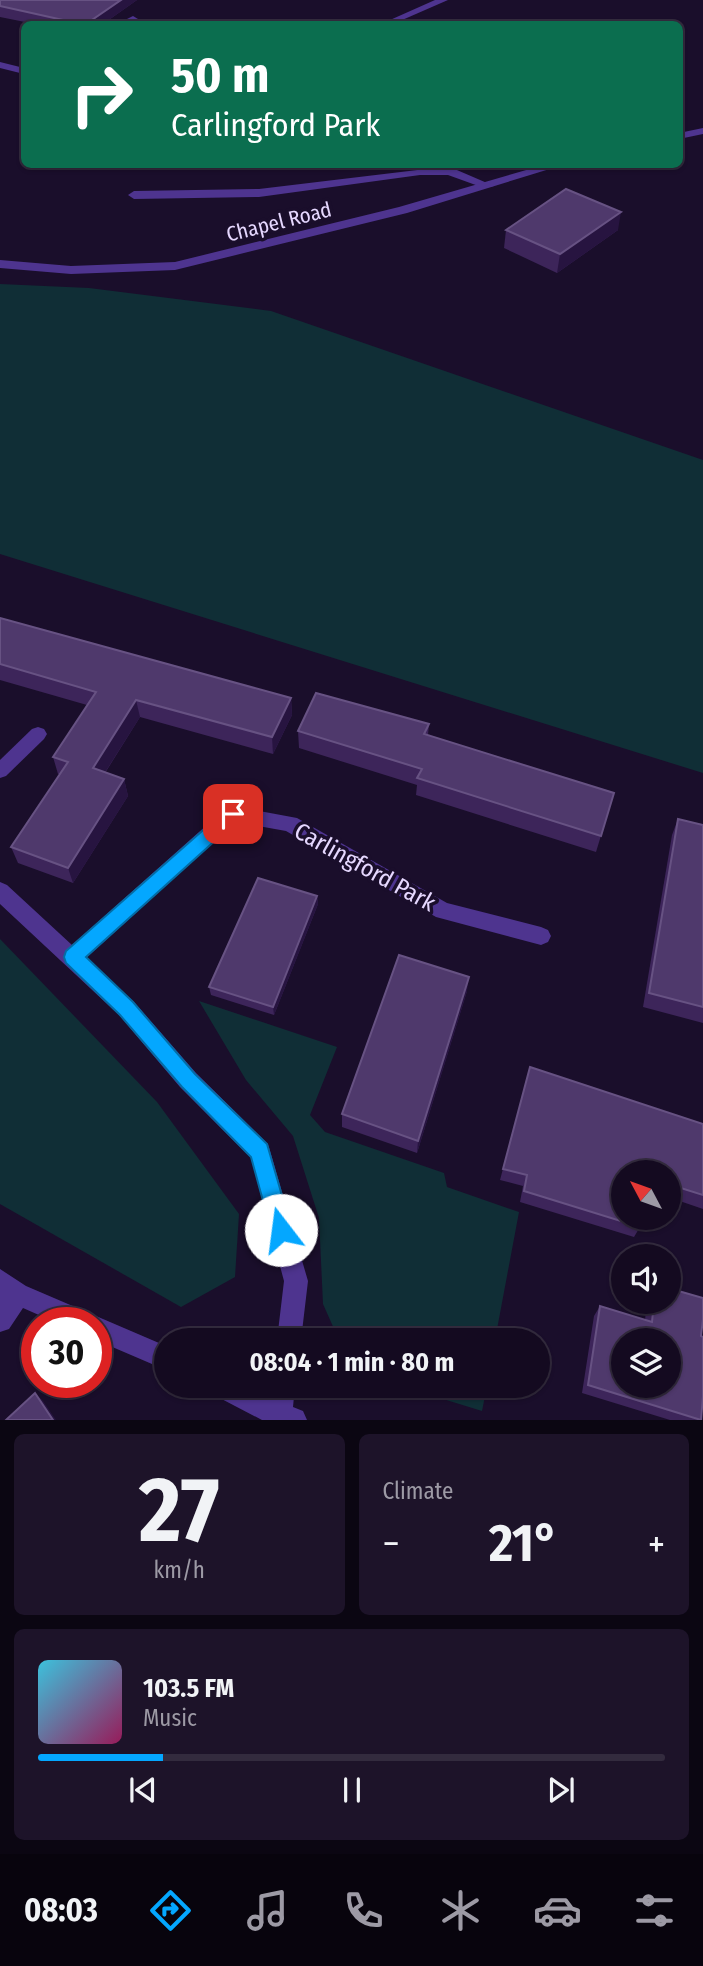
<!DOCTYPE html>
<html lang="en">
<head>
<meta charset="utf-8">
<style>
  :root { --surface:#140a20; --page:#1d1329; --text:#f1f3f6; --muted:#9d9aa5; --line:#332b3e; --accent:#04a7ff }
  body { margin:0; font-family:"Fira Sans Condensed",sans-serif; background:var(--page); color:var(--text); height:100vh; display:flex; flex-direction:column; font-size:26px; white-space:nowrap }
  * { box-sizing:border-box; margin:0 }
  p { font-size:23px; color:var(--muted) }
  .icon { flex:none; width:38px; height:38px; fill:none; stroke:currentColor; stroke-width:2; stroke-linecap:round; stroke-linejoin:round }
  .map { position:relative; height:1420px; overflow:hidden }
  .panel { display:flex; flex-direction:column; gap:14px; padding:14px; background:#0b0612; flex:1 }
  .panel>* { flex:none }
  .hud { position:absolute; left:21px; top:21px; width:662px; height:147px; border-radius:10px; box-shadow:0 2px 5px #0004,0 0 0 2px var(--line); background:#0b6e4f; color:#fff; overflow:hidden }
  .needle { width:46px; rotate:311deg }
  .buttons { position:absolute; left:611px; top:1160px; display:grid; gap:14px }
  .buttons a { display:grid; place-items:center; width:70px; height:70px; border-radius:50%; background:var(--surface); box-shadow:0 2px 5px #0004,0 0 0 2px var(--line); font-size:35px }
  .speed { position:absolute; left:21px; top:1307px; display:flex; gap:14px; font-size:35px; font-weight:700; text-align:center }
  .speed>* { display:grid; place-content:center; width:91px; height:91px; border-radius:50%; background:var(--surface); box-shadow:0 2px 5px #0004,0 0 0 2px var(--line); line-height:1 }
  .speed .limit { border:10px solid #d22; background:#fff; color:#111 }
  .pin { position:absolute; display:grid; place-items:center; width:60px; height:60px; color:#fff; margin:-30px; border-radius:14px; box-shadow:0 4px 10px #0006 }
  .me { position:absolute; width:77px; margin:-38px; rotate:345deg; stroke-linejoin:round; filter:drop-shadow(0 0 5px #0008) }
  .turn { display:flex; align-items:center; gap:24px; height:147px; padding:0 35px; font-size:32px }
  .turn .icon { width:91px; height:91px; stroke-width:2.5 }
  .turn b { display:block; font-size:49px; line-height:60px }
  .big { font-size:52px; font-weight:700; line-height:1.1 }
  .panel .widget { flex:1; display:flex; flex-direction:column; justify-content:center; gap:10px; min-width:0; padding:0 24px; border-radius:10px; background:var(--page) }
  .panel .dial { align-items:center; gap:0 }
  .dial b { font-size:91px; line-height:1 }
  .song { display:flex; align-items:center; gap:21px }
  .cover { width:84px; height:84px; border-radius:10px; background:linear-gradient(135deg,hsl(190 70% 55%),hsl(330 70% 35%)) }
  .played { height:7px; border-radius:4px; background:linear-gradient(90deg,var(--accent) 20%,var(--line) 20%) }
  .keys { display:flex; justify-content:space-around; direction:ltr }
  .heat { display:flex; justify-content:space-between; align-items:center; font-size:38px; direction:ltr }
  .panel .tiles { flex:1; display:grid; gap:14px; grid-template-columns:1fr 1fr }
  .widget:last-child { grid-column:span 2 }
  .trip { position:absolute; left:154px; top:1328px; width:396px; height:70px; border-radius:35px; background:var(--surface); box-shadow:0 2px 5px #0004,0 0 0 2px var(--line); font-weight:700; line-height:70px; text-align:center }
  .tab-bar { display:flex; height:112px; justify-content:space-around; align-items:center; background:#08040d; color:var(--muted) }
  .tab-bar .icon { width:49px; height:49px }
  .tab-bar .current { color:var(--accent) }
  .tab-bar b { font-size:32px; color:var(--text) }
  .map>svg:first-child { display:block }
  .green { fill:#102e36 }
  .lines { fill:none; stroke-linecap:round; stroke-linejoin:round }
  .service { fill:#4e348f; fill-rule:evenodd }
  .minor { fill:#4e348f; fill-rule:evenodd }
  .tertiary { fill:#4e348f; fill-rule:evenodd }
  .wall { fill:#3d255a }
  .shaded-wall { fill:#271440 }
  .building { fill:#4f396c; stroke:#675283; stroke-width:2; fill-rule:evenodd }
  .route { fill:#04a7ff; stroke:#036da6; stroke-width:2 }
  .labels { text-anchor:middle; stroke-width:7; stroke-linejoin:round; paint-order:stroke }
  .far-street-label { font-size:21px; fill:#e6d8ff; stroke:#1a0e2b }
  .street-label { font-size:24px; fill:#e6d8ff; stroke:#1a0e2b }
</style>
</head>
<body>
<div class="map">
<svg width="703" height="1420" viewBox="0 0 703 1420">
  <rect width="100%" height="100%" fill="#1a0e2b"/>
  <g class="green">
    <path d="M0,284L89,288L271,311L703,460V773L0,554Z"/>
    <path d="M0,939L157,1102L239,1214L235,1277L181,1307L0,1204Z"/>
    <path d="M199,1001L337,1047L310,1115L325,1132L444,1173L447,1187L519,1212L495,1340H339L323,1304L319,1218L293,1136L246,1080Z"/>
    <path d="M401,1386H487L482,1411Z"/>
  </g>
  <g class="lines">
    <g class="service">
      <path d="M435,0H448L393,24H381Z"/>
      <path d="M133,16L138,19C133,25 124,25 117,24Z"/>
      <path d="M0,62L24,68V74L0,68Z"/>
      <path d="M443,164L494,186L484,188L448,175H420L259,197L134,199L128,195L134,191L259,189L434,168L435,165Z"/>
    </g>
    <g class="minor">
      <path d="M38,727L44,729L47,734L44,739L6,776L0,778V760L32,729Z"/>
      <path d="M233,806L297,818L447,903L541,927L548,930L551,936L548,942L541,945L436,917L286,831L236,822L86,958L134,1002L196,1073L268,1144L308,1281L301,1340H277L284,1281L251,1158L180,1087L120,1016L0,904V882L7,885L72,945L226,808Z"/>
      <path d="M0,1269L26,1286L166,1346V1370L96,1340V1323H57L23,1308L9,1329L0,1332Z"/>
      <path d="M211,1386H249L269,1397L271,1386H295L293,1407L303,1411L307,1420H262L214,1395Z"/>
    </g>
    <g class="tertiary">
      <path d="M703,128V134L679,139V133Z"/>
      <path d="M547,164H566L407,213L175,270L71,274L0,268V260L71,266L175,262L399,207Z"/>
    </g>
  </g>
  <g class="wall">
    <path d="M0,0H137L103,24H35L0,17Z"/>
    <path d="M506,230H618L557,273L504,248Z"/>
    <path d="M0,618L291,698L292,715L273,754L140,717L105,773L124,779L128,796L73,883L18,863L11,847L60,774H58L53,757L87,705L0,680Z"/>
    <path d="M429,724L428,735L614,793L596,852L416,795L417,785L299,748L298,731Z"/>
    <path d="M678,819L703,825V1023L643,1007L672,835Z"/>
    <path d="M317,896L318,904L274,1015L211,995L209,987Z"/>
    <path d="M467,991L417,1153L342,1127V1114Z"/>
    <path d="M530,1067L703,1124V1209L668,1197V1172H623L640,1227L634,1237L520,1202L523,1186L500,1180Z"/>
    <path d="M647,1302H668L701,1336V1420H670L582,1393L594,1316L600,1306L645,1320Z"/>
  </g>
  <g class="shaded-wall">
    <path d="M121,0H137L103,24H86Z"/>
    <path d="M621,212L618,230L557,273L560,254Z"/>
    <path d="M291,698L292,715L273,754L272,737Z"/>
    <path d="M136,700L140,717L97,785L93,768Z"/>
    <path d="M124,779L128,796L73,883L68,868Z"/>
    <path d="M317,896L318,904L274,1015L273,1007Z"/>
    <path d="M469,977L467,991L417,1153L418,1141Z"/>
    <path d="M35,1393L43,1401L56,1420H53Z"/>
  </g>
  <g class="building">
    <path d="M0,0H121L86,24H81L0,6Z"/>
    <path d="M566,189L621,212L560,254L506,230Z"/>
    <path d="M0,618L291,698L272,737L136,700L93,768L124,779L68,868L11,847L68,762L53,757L96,692L0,664Z"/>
    <path d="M316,693L429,724L424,734L614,793L601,836L417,778L422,769L298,731Z"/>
    <path d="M678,819L703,825V1007L649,993Z"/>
    <path d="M258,878L317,896L273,1007L209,987Z"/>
    <path d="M399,955L469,977L418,1141L342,1114Z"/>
    <path d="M530,1067L703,1124V1195L668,1184V1172H623V1218H641L640,1227L524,1191L527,1175L503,1169Z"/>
    <path d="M668,1288L703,1298V1319L701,1336L703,1337V1396L701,1420L588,1385L600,1306L652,1322L654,1302H668ZM623,1340H668V1386H623Z"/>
    <path d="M35,1393L53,1420H6Z"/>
  </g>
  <path class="route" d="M233,806L239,809L242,814L239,819L86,957L133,1002L195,1074L267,1144L292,1230L289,1237L281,1240L274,1237L271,1230L251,1157L182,1087L120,1015L66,963L64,957L66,951L227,809Z"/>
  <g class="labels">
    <g class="far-street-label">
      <text transform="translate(279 222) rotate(-14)" y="7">Chapel Road</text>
    </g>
    <g class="street-label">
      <text transform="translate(365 867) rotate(29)" y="8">Carlingford Park</text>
    </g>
  </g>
</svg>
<div class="buttons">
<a><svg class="needle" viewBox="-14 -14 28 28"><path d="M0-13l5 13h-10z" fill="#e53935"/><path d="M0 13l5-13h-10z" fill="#9d9aa5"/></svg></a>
<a><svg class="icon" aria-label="sound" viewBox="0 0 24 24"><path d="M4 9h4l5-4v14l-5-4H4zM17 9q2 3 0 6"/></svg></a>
<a><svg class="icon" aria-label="layers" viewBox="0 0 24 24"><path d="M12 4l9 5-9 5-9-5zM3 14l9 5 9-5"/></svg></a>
</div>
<div class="speed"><div class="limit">30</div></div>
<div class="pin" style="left:233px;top:814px;background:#d93025"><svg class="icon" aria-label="arrive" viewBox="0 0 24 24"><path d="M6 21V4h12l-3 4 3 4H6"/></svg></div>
<svg class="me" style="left:281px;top:1230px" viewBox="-20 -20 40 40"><circle r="19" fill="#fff"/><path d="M0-13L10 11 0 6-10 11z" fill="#04a7ff"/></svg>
<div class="trip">08:04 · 1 min · 80 m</div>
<div class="hud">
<div class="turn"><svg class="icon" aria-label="right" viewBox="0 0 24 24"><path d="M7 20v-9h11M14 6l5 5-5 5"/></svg><div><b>50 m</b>Carlingford Park</div></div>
</div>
</div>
<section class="panel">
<div class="tiles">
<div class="widget dial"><b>27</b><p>km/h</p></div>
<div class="widget"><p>Climate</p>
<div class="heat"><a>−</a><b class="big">21°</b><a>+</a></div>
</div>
<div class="widget">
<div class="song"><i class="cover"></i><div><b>103.5 FM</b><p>Music</p></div></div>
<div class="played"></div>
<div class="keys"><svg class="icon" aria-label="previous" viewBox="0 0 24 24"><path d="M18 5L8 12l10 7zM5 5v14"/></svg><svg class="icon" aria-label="pause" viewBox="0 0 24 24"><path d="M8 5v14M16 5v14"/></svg><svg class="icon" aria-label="next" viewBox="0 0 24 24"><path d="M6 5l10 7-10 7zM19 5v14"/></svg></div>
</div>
</div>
</section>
<nav class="tab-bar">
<b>08:03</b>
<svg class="icon current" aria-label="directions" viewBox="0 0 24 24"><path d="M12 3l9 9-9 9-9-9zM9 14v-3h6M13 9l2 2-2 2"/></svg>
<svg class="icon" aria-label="music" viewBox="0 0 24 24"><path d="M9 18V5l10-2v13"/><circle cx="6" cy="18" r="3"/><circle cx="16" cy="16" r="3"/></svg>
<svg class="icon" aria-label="phone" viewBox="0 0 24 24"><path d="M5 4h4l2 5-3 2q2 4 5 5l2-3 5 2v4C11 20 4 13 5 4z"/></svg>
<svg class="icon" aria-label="climate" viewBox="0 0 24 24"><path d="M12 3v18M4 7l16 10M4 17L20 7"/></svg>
<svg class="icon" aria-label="car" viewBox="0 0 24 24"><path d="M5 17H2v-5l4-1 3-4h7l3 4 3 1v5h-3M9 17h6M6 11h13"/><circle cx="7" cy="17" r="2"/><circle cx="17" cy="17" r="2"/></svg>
<svg class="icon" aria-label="filters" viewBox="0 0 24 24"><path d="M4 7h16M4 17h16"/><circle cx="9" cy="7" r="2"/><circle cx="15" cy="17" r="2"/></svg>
</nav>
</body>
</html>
